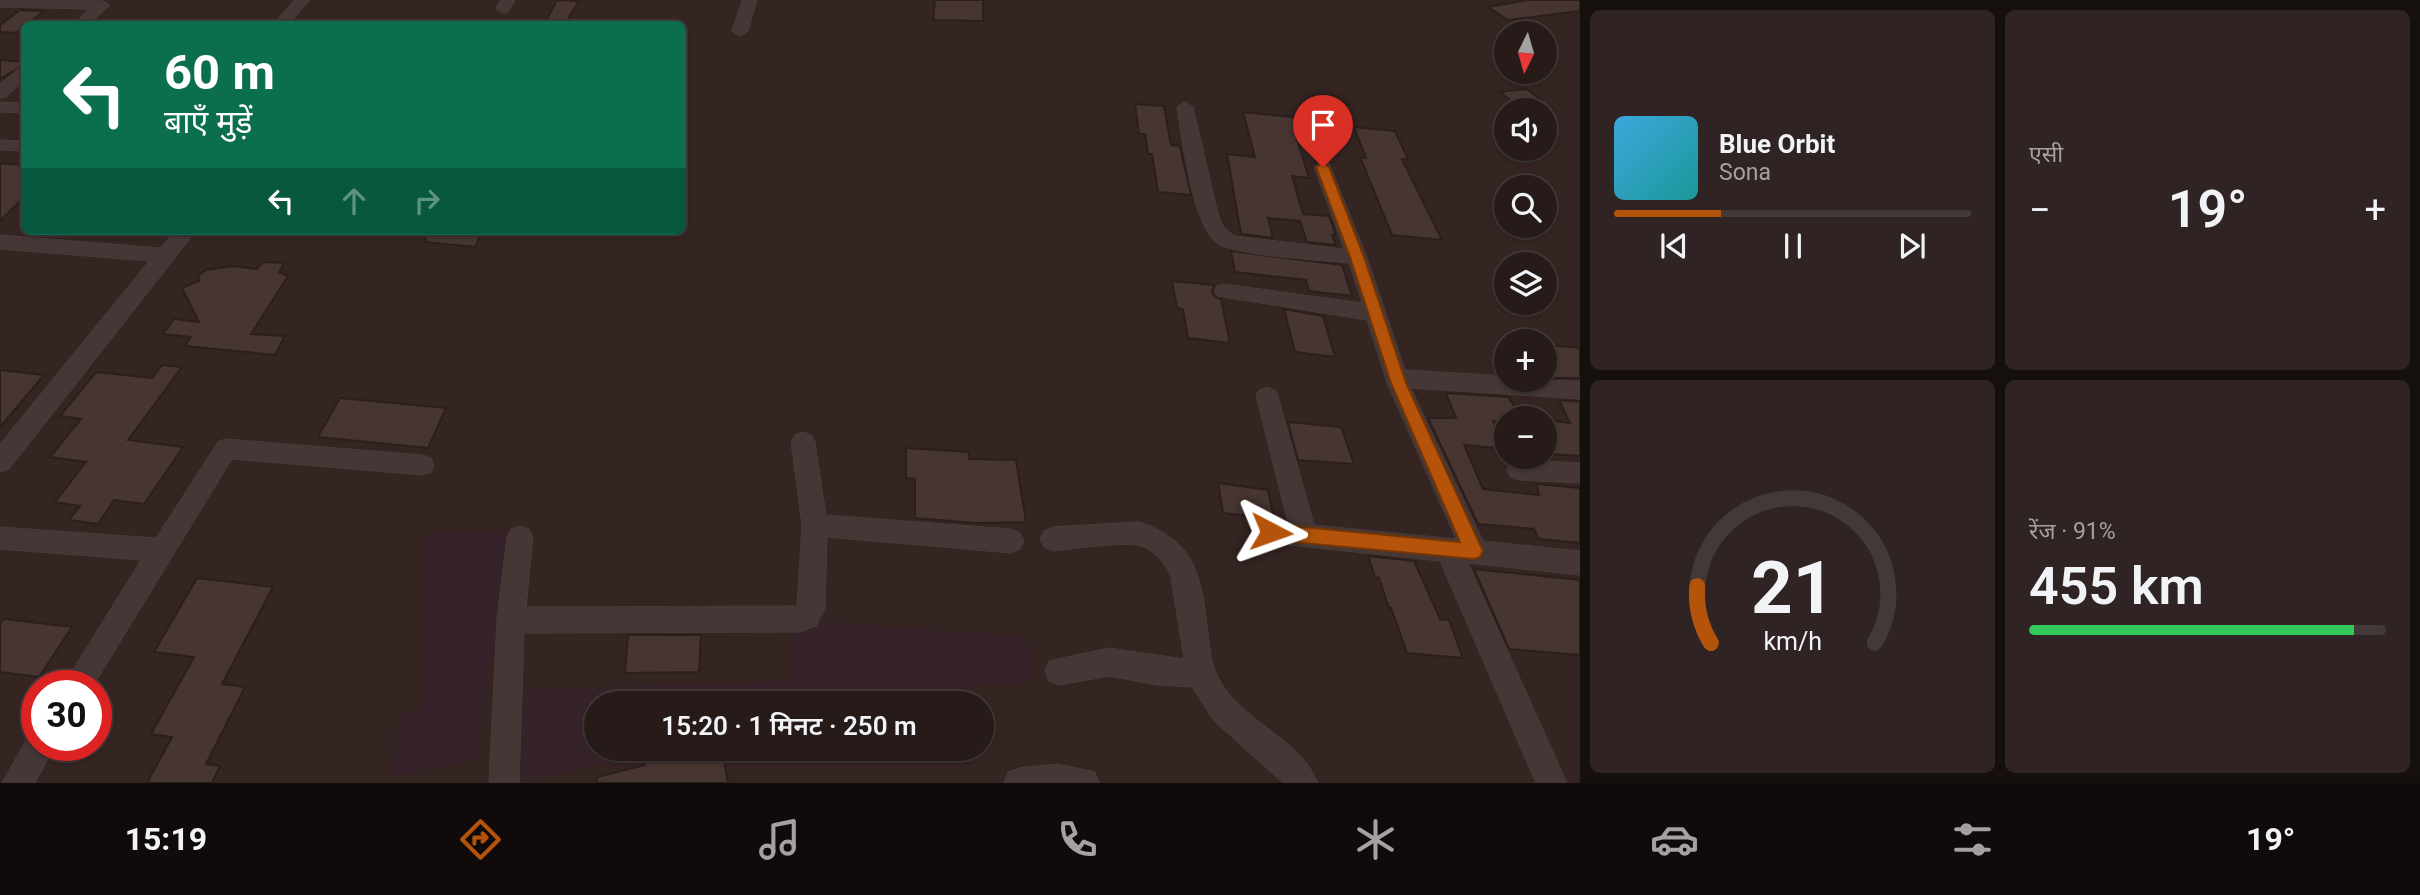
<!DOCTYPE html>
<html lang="hi">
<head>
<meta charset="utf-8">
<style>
  :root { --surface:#271b1a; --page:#2f2423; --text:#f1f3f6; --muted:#a4a1a2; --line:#433939; --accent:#b45309 }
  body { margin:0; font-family:Roboto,"Noto Sans Devanagari",sans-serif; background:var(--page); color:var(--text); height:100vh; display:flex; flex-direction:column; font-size:26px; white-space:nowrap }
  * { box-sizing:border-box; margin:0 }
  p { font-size:23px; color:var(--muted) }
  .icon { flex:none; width:38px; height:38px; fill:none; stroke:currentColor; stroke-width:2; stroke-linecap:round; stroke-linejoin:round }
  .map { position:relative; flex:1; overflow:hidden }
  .panel { display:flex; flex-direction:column; gap:10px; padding:10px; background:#150f0e; width:840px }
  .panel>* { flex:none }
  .hud { position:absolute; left:21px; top:21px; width:665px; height:214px; border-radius:10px; box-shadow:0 2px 5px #0004,0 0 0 2px var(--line); background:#0b6e4f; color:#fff; overflow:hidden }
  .needle { width:46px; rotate:185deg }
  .tools { position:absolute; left:1494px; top:21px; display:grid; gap:14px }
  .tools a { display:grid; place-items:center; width:63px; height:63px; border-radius:50%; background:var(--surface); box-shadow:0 2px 5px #0004,0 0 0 2px var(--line); font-size:35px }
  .speed { position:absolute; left:21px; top:670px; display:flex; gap:14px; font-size:35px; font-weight:700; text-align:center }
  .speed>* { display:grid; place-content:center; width:91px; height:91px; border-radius:50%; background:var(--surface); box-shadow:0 2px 5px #0004,0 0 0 2px var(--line); line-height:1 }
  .speed .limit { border:10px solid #d22; background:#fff; color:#111 }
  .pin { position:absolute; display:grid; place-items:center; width:60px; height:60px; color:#fff; margin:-72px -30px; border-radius:50% 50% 50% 0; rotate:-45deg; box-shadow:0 0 7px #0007 }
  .pin .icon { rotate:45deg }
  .me { position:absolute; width:77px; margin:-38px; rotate:94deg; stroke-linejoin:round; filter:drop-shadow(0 0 5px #0008) }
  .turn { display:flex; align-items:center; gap:24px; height:147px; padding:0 28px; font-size:32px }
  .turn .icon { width:91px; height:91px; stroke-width:2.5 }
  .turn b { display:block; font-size:49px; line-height:60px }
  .lanes { display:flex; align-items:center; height:66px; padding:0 28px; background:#0003; justify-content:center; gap:35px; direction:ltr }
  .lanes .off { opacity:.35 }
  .big { font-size:52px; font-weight:600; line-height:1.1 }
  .panel .widget { flex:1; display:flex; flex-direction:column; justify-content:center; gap:10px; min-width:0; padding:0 24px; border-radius:10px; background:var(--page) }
  .panel .dial { align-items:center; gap:0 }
  .dial svg { height:182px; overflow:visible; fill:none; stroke:var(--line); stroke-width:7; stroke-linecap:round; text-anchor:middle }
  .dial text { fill:var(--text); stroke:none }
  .song { display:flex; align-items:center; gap:21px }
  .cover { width:84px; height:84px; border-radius:10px; background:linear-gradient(135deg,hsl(200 70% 55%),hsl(180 70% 35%)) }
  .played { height:7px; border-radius:4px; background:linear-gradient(90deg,var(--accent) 30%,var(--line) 30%) }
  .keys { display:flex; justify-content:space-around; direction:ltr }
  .heat { display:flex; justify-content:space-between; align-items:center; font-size:38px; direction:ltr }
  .charge { height:10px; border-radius:5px; background:linear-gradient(90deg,#34c759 91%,var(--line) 0) }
  .panel .tiles { flex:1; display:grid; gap:10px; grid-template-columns:repeat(2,1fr) }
  .trip { position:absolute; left:584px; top:691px; width:410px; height:70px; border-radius:35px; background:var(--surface); box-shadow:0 2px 5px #0004,0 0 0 2px var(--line); font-weight:600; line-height:70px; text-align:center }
  .tab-bar { display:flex; height:112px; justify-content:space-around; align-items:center; background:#100b0a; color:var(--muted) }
  .tab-bar .icon { width:49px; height:49px }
  .tab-bar .active { color:var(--accent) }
  .tab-bar b { font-size:32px; color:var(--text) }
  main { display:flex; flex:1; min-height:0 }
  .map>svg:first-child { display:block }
  .green { fill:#352329 }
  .building { fill:#473531; stroke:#2b1f1c; stroke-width:2 }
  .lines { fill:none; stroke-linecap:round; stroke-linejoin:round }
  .street-casing { stroke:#4e413e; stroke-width:1 }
  .street { fill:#453735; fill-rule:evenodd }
  .route { fill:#b45309; stroke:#753606; stroke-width:2 }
</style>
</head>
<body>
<main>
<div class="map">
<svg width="1580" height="783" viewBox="0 0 1580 783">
  <rect width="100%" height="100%" fill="#342422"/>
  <g class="green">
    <path d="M510,530L476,758L393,777L399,717L422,709L425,534Z"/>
    <path d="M802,620L1026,637L1033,681L790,703L597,704V749H635L636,757L508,783L514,690L791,681L793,627Z"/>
  </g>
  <g class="building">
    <path d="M557,0L579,1L566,22L546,21Z"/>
    <path d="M935,0H983V21L933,20Z"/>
    <path d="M1527,0H1580V11L1508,20L1488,7Z"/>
    <path d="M20,10L44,11L16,33L0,32V25Z"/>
    <path d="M0,60L24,62V65L0,79Z"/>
    <path d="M1527,89L1553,110H1523L1500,92Z"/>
    <path d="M1135,104L1164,106L1171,145L1180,146L1191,195L1158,192L1152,154H1148L1145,134H1139Z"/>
    <path d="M1243,112L1300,118L1308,140L1297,139L1309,178L1292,176L1303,214L1329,216L1336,235H1332L1336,245L1307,242L1300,221L1268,218L1273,238L1241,234L1227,154L1255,157Z"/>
    <path d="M1354,127L1395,131L1408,159H1402L1442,240L1392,235L1360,157L1366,158Z"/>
    <path d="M0,163L24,165V197L0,221Z"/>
    <path d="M426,231H483L475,247L425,242Z"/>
    <path d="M1231,251L1342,265L1352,296L1309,291L1306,280L1235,272Z"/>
    <path d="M263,262L284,263L279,272L288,276L251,334L285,336L275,355L185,346L191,337L163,334L174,319L199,322L182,288L199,281L198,276L206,270L233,266L257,269Z"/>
    <path d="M1172,281L1214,285L1212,292L1215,297L1221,299L1230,343L1188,338L1183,309L1177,308Z"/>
    <path d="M1284,309L1323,316L1335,357L1295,352Z"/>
    <path d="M1545,345L1580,348V378H1548L1545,373Z"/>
    <path d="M162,365L182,367L128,440L183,447L144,504L114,500L98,524L69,520L80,506L55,502L86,462L50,457L81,419L60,416L96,372L152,378Z"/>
    <path d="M0,370L44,375L0,427Z"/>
    <path d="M1446,393L1508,397L1522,418H1507V422L1493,421L1507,449L1464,445L1483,489L1539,495L1537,484L1580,488V543L1539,539L1534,529L1478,524L1428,418H1456Z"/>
    <path d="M340,398L446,408L428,448L318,437Z"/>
    <path d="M1559,400L1580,402V456L1553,454L1545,438V420L1570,423Z"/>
    <path d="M1288,422L1341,427L1354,464L1298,460Z"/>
    <path d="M906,448L969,452V459L1016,460L1026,522L976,523L915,518V479L906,478Z"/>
    <path d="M1218,483L1268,490L1274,519L1223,513Z"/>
    <path d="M1368,556L1414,561L1440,619L1449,620L1463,658L1407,653L1391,608H1389L1379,578L1375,577Z"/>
    <path d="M1474,569L1580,580V655L1509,649Z"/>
    <path d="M197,578L273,587L222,684L245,687L206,764L220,766L212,783H147L172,737L151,734L194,657L154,652Z"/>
    <path d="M4,619L72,627L39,677L0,672V624Z"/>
    <path d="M628,635H701L699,672L625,673Z"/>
    <path d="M683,749H722L728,783H597V777L645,765L644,758Z"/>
  </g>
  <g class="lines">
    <g class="street-casing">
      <g id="street">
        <path d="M0,0L103,1L110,5L89,24H74L89,9L0,7Z"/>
        <path d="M295,0H310L289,24H274Z"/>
        <path d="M501,0H515L508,12L503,13L496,9Z"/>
        <path d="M743,0H757L748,31L740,36L732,31Z"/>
        <path d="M24,67V80L6,97L0,98V84L18,69Z"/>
        <path d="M0,102L24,103V113L0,112Z"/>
        <path d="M1185,102L1193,107L1218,214L1223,226L1234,236L1344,249L1314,167L1323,161L1329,163L1367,257L1405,370L1507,376V380L1580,381V399L1411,388L1483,541L1580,551V575L1468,563L1567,783H1536L1440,561L1271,543L1262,540L1258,532L1262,524L1271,521L1288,522L1256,396L1259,390L1267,387L1275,390L1278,396L1314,525L1456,539L1387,383L1367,320L1217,296L1214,291L1217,286L1224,284L1362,303L1349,263C1320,260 1242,256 1220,245C1192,231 1182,136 1177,107Z"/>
        <path d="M0,140L24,141V151L0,150Z"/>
        <path d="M175,231H196L9,469L0,472V444L149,261L0,249V235L160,248Z"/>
        <path d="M803,432L811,435L815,442L826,515L1011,529L1020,533L1024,541L1020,549L1011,553L827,537L825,608L816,626L800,632L524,633L519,783H489L497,620L507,537L511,529L520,526L529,529L533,537L526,607L797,606L802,525L791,442L795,435Z"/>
        <path d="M226,439L422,455L431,458L434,465L431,472L422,475L232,459L93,686H63L141,560L0,549V527L156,538L218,442Z"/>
        <path d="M1519,460L1580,463V483L1519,480L1510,477L1507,470L1510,463Z"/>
        <path d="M1140,522C1197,542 1201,577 1208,632C1210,648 1211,665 1219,679C1242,722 1299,737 1318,783H1283L1214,721L1192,687L1158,685L1109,676L1059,685L1049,681L1045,671L1049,661L1109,648L1184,659L1171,577C1165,564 1156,551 1141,546C1127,541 1071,549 1053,551L1044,547L1040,539L1044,531L1053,527Z"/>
        <path d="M37,732V746H55L35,783H2L29,735Z"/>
        <path d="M1058,764L1095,772L1099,783H1004L1008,772L1019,768Z"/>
      </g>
    </g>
    <use href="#street" class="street"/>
  </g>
  <path class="route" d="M1323,163L1329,167L1364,257L1406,383L1483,551L1480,557L1474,559L1271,540L1265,538L1262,532L1265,527L1271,524L1460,542L1391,383L1350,257L1316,167Z"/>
</svg>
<div class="tools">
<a><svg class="needle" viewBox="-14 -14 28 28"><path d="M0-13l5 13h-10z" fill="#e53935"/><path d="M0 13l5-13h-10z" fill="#a4a1a2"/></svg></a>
<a><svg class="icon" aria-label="sound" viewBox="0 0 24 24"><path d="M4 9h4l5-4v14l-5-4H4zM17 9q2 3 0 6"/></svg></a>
<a><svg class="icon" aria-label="search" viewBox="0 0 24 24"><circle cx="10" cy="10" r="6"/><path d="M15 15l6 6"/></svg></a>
<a><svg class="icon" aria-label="layers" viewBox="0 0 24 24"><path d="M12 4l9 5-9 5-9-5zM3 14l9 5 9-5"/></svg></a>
<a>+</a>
<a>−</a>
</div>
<div class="speed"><div class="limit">30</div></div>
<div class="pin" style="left:1323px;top:167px;background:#d93025"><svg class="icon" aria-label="arrive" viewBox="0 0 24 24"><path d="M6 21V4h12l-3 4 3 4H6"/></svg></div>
<svg class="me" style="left:1271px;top:532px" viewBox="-20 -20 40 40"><path d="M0-17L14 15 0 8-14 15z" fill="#b45309" stroke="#fff" stroke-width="4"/></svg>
<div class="trip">15:20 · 1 मिनट · 250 m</div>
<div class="hud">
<div class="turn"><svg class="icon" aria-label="left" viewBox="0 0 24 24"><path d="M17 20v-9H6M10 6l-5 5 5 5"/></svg><div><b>60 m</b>बाएँ मुड़ें</div></div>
<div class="lanes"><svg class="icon" aria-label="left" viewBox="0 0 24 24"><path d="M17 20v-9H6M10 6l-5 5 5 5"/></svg><svg class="icon off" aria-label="ahead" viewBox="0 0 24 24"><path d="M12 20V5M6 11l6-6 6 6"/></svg><svg class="icon off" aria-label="right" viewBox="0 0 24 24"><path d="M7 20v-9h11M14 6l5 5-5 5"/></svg></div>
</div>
</div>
<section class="panel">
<div class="tiles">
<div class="widget">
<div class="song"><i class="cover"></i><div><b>Blue Orbit</b><p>Sona</p></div></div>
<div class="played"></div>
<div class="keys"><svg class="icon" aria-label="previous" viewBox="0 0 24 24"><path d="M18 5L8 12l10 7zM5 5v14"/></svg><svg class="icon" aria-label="pause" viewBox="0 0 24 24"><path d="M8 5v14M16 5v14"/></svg><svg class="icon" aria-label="next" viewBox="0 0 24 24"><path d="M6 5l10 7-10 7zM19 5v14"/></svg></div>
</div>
<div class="widget"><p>एसी</p>
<div class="heat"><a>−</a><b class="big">19°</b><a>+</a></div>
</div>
<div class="widget dial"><svg viewBox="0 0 100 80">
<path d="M14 69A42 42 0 1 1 86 69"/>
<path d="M14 69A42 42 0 0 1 8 44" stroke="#b45309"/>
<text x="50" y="56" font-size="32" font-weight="700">21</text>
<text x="50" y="72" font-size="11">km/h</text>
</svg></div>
<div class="widget"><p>रेंज · 91%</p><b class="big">455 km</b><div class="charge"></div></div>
</div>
</section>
</main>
<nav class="tab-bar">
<b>15:19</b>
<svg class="icon active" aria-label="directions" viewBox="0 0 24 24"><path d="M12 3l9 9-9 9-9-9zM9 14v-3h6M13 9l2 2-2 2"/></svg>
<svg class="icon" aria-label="music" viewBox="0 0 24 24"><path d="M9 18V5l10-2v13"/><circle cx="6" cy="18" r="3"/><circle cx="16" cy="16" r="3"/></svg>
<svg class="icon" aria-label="phone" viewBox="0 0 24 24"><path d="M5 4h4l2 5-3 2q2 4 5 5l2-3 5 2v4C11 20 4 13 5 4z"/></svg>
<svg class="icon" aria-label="climate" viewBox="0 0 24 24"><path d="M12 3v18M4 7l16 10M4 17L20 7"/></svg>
<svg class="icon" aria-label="car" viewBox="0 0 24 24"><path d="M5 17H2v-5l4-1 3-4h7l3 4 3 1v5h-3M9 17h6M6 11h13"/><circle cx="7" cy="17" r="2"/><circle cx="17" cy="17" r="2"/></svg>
<svg class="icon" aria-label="filters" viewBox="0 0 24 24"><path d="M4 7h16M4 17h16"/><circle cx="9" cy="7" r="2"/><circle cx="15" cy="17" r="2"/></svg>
<b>19°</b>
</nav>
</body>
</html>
